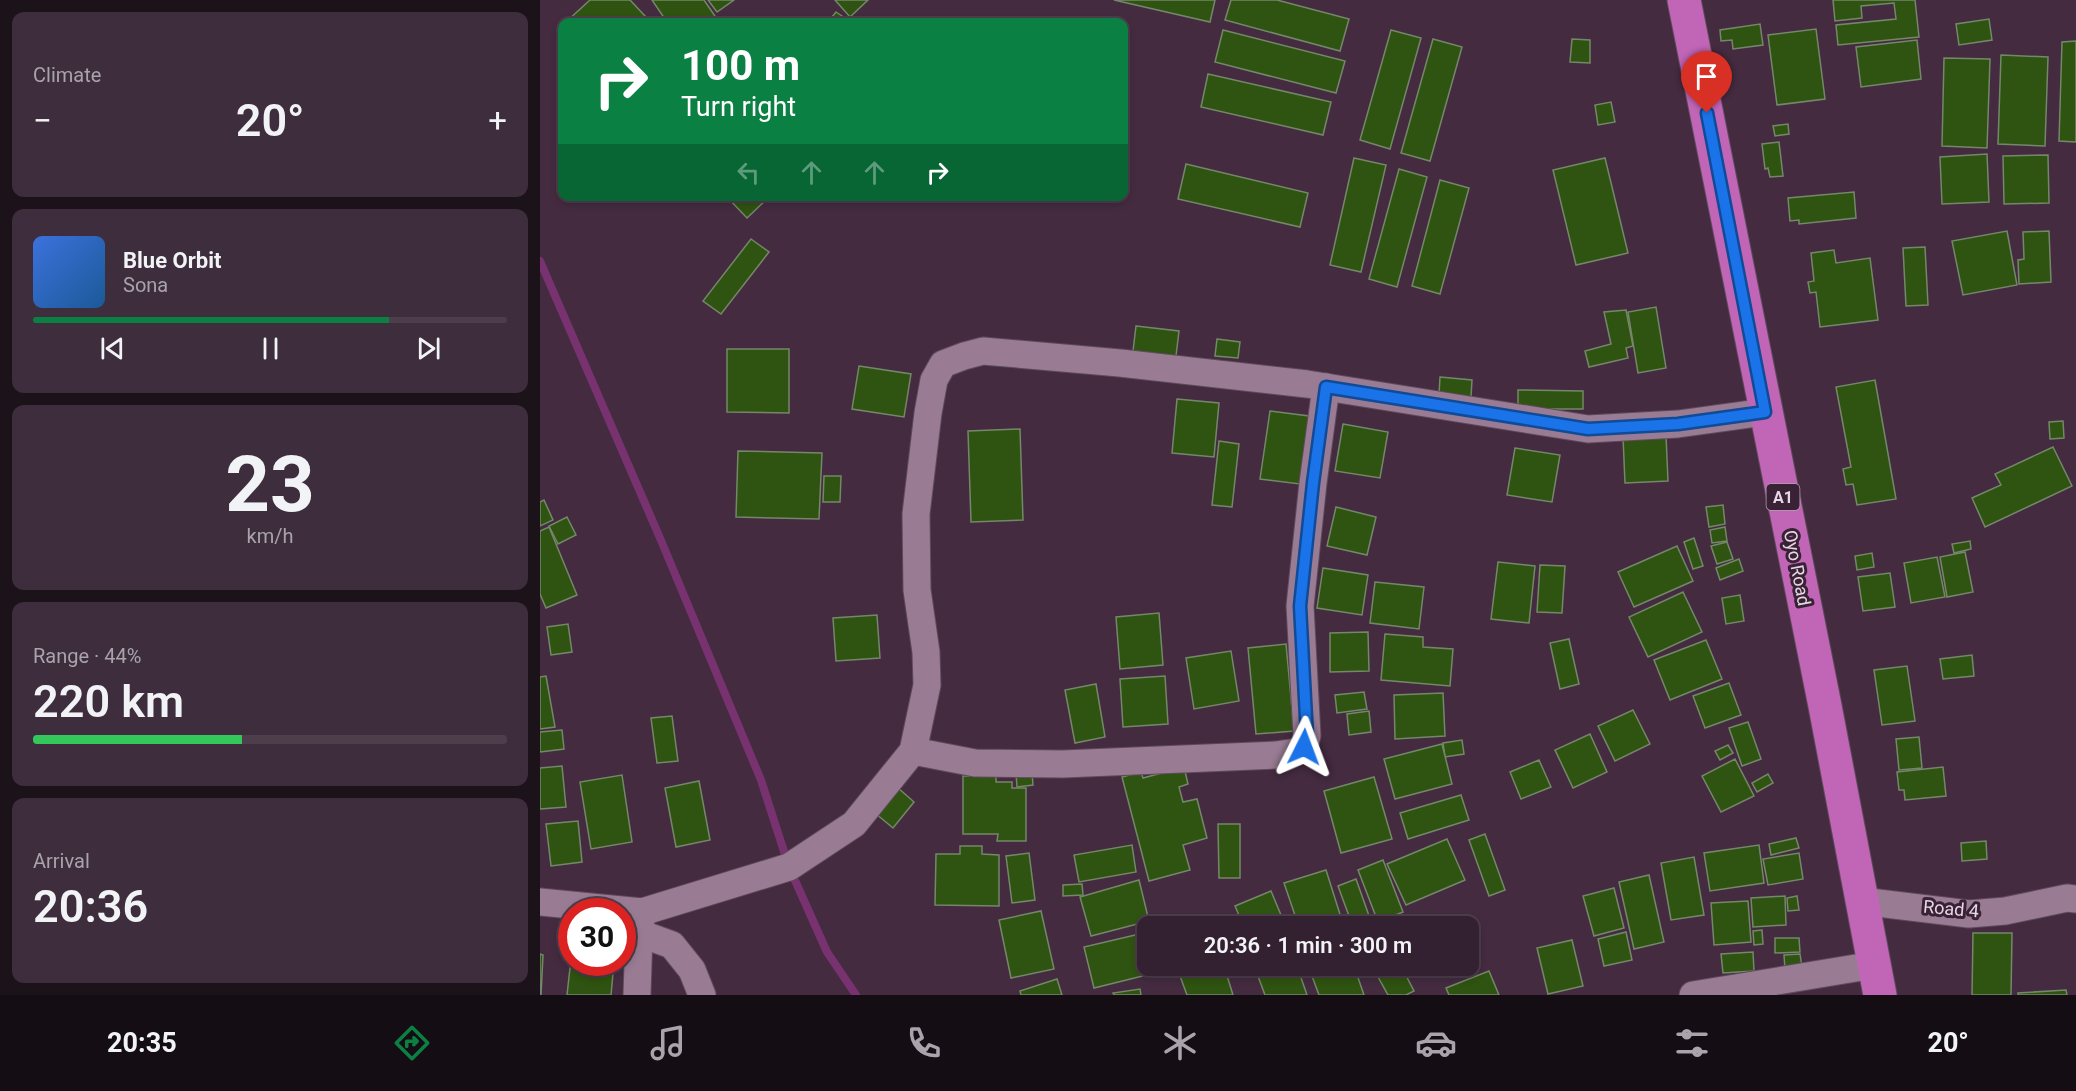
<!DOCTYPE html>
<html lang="en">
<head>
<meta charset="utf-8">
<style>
  :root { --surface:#332030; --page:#3e2d3c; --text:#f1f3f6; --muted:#a9a3ab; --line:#4e3e4c; --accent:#0b8043 }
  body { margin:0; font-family:Roboto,sans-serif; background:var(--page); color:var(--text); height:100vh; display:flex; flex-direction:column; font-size:22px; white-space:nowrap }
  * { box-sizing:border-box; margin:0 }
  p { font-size:20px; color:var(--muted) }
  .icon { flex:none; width:33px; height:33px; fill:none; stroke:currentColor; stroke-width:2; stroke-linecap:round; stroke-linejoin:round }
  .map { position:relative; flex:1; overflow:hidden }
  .panel { display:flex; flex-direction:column; gap:12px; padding:12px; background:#1c121a; width:540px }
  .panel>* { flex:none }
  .guide { position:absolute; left:18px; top:18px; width:570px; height:183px; border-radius:12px; box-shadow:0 3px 9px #0003,0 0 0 2px var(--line); background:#0b8043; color:#fff; overflow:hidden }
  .speed { position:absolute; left:18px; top:898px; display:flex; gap:12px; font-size:30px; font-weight:700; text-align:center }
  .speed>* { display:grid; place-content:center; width:78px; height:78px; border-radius:50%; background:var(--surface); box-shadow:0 3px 9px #0003,0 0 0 2px var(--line); line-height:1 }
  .speed .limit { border:9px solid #d22; background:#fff; color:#111 }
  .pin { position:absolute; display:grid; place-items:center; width:51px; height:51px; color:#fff; margin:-62px -26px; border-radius:50% 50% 50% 0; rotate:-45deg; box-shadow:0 0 6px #0007 }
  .pin .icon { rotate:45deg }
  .me { position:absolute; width:66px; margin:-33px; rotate:3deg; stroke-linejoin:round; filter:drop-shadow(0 0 4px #0008) }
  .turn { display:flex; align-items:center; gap:21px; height:126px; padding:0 24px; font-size:27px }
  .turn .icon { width:78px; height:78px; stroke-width:2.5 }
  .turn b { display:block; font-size:42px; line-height:51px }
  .lanes { display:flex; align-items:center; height:57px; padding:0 24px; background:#0003; justify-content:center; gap:30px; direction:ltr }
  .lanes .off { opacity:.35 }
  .big { font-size:45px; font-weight:600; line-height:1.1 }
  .panel .widget { flex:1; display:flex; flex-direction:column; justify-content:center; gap:9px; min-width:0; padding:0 21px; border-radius:12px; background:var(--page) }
  .panel .dial { align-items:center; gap:0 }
  .dial b { font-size:78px; line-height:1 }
  .song { display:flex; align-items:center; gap:18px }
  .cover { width:72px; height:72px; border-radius:9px; background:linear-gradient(135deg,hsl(220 70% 55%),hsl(210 70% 35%)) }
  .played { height:6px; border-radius:3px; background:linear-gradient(90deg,var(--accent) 75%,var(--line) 75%) }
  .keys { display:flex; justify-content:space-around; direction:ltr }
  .heat { display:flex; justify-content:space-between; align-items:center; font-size:33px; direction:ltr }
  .charge { height:9px; border-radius:4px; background:linear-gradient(90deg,#34c759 44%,var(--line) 0) }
  .trip { position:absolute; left:597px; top:916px; width:342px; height:60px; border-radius:12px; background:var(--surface); box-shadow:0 3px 9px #0003,0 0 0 2px var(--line); font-weight:600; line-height:60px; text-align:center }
  .dock { display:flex; height:96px; justify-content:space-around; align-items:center; background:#140d13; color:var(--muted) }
  .dock .icon { width:42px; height:42px }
  .dock .on { color:var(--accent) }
  .dock b { font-size:27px; color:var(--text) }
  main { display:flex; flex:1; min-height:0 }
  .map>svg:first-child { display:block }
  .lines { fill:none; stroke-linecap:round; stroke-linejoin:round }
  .stream { stroke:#793270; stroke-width:8 }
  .building { fill:#2f5311; stroke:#75876a; stroke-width:1.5 }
  .minor-casing { stroke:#5f4a5c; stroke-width:29 }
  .trunk-casing { stroke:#5f4a5c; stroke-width:35 }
  .minor { stroke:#997c94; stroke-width:27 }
  .trunk { stroke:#c165b6; stroke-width:33 }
  .route-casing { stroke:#114b97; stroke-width:15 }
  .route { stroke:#1a73e8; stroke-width:10 }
  .labels { text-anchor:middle; stroke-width:6; stroke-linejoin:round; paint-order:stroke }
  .shield { fill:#392136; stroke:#b3a0b0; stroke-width:1.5 }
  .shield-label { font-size:16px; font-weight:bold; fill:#e7d7e4 }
  .street-label { font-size:18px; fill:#e7d7e4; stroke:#392136 }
</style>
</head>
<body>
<main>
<section class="panel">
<div class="widget"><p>Climate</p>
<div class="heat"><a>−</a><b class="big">20°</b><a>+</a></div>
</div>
<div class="widget">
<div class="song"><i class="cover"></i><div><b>Blue Orbit</b><p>Sona</p></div></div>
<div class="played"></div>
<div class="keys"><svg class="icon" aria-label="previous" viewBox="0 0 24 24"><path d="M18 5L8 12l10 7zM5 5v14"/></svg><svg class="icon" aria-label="pause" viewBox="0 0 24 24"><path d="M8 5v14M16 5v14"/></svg><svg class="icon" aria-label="next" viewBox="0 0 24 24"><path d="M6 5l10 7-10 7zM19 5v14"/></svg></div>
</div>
<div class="widget dial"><b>23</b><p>km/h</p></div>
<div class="widget"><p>Range · 44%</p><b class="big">220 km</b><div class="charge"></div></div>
<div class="widget"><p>Arrival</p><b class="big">20:36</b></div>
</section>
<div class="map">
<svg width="1536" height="995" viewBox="0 0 1536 995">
  <rect width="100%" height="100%" fill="#442b40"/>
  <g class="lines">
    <path class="stream" d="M0,261L120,538L221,780L249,867L287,952L316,995"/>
  </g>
  <g class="building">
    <path d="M50,0H90L105,16L98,22H26Z"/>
    <path d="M112,0H164L179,22H127Z"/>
    <path d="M168,0H194L177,12Z"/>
    <path d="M295,0H328L310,17Z"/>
    <path d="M574,0H675L670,22Z"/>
    <path d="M691,0H737L809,19L800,51L685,20Z"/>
    <path d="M1293,0H1375L1379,37L1298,45L1296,25L1356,19L1354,3L1321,6L1322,18L1295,21Z"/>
    <path d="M296,12L311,22H288Z"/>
    <path d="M1449,19L1452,40L1419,45L1416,24Z"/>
    <path d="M1220,24L1223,45L1193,49L1192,40L1181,41L1180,30Z"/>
    <path d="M1276,29L1285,99L1237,105L1228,35Z"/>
    <path d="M683,30L805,61L796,93L675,62Z"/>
    <path d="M851,30L881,38L850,149L820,140Z"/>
    <path d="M893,39L922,47L890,161L861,153Z"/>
    <path d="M1032,39L1050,40V63L1030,62Z"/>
    <path d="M1377,40L1381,79L1321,87L1316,47Z"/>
    <path d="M1536,41V142L1519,141L1522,42Z"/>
    <path d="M1461,55L1508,57L1505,146L1458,144Z"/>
    <path d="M1404,58L1450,59L1447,148L1402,146Z"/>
    <path d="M668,74L791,102L783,135L661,107Z"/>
    <path d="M1071,102L1075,122L1058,125L1055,105Z"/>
    <path d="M1248,124L1249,134L1235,136L1233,126Z"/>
    <path d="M1239,142L1243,176L1230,177L1228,168L1225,169L1222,144Z"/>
    <path d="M1447,154L1449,202L1402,204L1400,157Z"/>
    <path d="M1508,155L1509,203L1464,204L1463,156Z"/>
    <path d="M814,158L846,165L821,272L790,265Z"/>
    <path d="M1065,158L1088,253L1036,265L1013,170Z"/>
    <path d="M646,164L768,193L760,227L638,199Z"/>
    <path d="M859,169L887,177L857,287L829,279Z"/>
    <path d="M900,180L929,188L900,294L872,286Z"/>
    <path d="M1314,192L1316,218L1259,224V220L1250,221L1248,198Z"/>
    <path d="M186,196H230L207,218Z"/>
    <path d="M1467,231L1477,285L1423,295L1412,241Z"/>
    <path d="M1509,231L1511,282L1479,284L1478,260L1484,259L1483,232Z"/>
    <path d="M211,239L229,252L181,314L163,301Z"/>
    <path d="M1385,247L1388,305L1366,306L1363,248Z"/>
    <path d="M1294,250L1296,263L1330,258L1338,320L1280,327L1276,292L1270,293L1268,282L1274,281L1271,253Z"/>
    <path d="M1116,307L1126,368L1098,373L1088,312Z"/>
    <path d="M1086,310L1093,346L1086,348L1088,358L1049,367L1045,351L1071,344L1064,312Z"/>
    <path d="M596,326L639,331L636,356L593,351Z"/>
    <path d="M677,339L700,342L698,358L675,356Z"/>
    <path d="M187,349H249V413L187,412Z"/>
    <path d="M319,366L371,374L364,417L312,409Z"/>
    <path d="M900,377L932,380L931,397L899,395Z"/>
    <path d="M1335,380L1356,499L1317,505L1313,484L1306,485L1303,469L1311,467L1296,387Z"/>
    <path d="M978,390L1043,391V409H978Z"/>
    <path d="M637,399L679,403L674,457L632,453Z"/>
    <path d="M730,411L769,416L760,484L720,479Z"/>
    <path d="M1523,421L1524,438L1510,439L1509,422Z"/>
    <path d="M803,424L848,432L840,478L795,471Z"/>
    <path d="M480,429L483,520L431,522L428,431Z"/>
    <path d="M1126,435L1128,481L1085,483L1083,437Z"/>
    <path d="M679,441L699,444L692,507L672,505Z"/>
    <path d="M1513,447L1532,486L1445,527L1432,498L1461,485L1455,474Z"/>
    <path d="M975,448L1020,455L1012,502L967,495Z"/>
    <path d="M198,451L282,453L279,519L196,517Z"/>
    <path d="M284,476H301L300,502H283Z"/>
    <path d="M4,500L13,520L0,526V502Z"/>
    <path d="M1183,505L1185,524L1169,527L1166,507Z"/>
    <path d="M796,507L836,517L827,555L787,546Z"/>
    <path d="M27,517L36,535L18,544L9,526Z"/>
    <path d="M9,527L37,595L6,608L0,594V531Z"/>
    <path d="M1185,527L1187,541L1172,543L1170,530Z"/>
    <path d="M1154,538L1163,566L1153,569L1144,542Z"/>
    <path d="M1430,541L1431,549L1414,553L1412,544Z"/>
    <path d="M1187,542L1193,559L1177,564L1171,546Z"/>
    <path d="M1137,546L1153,581L1094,607L1078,572Z"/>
    <path d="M1425,552L1433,592L1407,597L1400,557Z"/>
    <path d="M1332,553L1334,567L1317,570L1315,556Z"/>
    <path d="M1397,557L1405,597L1371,603L1364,563Z"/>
    <path d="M1199,559L1203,571L1180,580L1176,568Z"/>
    <path d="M958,562L995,566L989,623L951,619Z"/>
    <path d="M1000,565L1025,566L1022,613L997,612Z"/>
    <path d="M783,568L828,575L822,615L777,608Z"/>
    <path d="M1350,573L1355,607L1323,611L1318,577Z"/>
    <path d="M835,582L884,587L879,629L830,623Z"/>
    <path d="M1143,592L1162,632L1108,657L1089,617Z"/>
    <path d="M1200,595L1204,621L1186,624L1182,598Z"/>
    <path d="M619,613L623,665L580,669L576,617Z"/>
    <path d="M337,615L340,658L296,661L293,618Z"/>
    <path d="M28,624L32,652L11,655L7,627Z"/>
    <path d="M828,632L829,671L790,672V633Z"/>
    <path d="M845,634L883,637V647L913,649L910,686L841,680Z"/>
    <path d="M1029,639L1039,684L1020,689L1010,643Z"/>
    <path d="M1166,640L1182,679L1130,700L1114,660Z"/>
    <path d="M746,644L754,731L716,734L708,648Z"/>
    <path d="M691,651L699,701L654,709L646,658Z"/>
    <path d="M1432,655L1434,676L1403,679L1400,659Z"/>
    <path d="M1367,666L1375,721L1342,725L1334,670Z"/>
    <path d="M6,676L15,727L0,729V677Z"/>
    <path d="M625,676L628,724L583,727L580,679Z"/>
    <path d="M1189,683L1201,715L1165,728L1153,696Z"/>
    <path d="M556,684L565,737L535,743L525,690Z"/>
    <path d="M824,692L827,709L797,713L795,695Z"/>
    <path d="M903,693L905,736L855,739L854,695Z"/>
    <path d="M1093,710L1110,744L1075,761L1058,726Z"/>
    <path d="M829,711L831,732L809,735L807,714Z"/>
    <path d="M132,716L138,761L117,763L111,718Z"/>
    <path d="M1208,722L1221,759L1202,766L1189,728Z"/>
    <path d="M22,730L24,749L0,752V732Z"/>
    <path d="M1050,734L1067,772L1033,788L1015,750Z"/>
    <path d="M1379,737L1382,768L1359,770L1356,739Z"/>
    <path d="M922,740L924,754L905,757L903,743Z"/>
    <path d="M902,744L912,784L855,799L844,759Z"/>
    <path d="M1188,745L1193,753L1180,760L1175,751Z"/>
    <path d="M1195,759L1214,796L1181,812L1162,776Z"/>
    <path d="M999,760L1011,787L981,799L970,772Z"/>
    <path d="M22,766L26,807L0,809V768Z"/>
    <path d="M644,767L648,784L639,787L643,802L657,799L667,838L643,845L650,870L609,881L582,777L601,772L603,778Z"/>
    <path d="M1403,767L1406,796L1365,800L1364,790H1359L1357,772Z"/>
    <path d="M492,772L493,785L477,787L476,773Z"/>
    <path d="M1228,774L1233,783L1217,792L1212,783Z"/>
    <path d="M82,775L92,842L51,849L40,782Z"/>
    <path d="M423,776H456V782H472V788H486V841H457L458,834H423Z"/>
    <path d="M834,777L852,839L801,853L784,791Z"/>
    <path d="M159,781L170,840L136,847L125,788Z"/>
    <path d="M357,787L374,802L353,828L335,813Z"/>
    <path d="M921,795L929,820L868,839L860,813Z"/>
    <path d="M38,821L42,862L11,866L6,824Z"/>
    <path d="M678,824H700V878H679Z"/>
    <path d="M945,834L965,890L949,896L929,840Z"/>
    <path d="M1256,838L1259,848L1231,855L1229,844Z"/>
    <path d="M907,839L925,880L866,905L847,864Z"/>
    <path d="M1446,841L1447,859L1422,861L1421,843Z"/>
    <path d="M592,845L596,872L539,882L534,855Z"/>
    <path d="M1219,845L1224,883L1170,891L1164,853Z"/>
    <path d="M420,846H442V854L459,855V906L395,905L396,854H420Z"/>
    <path d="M489,853L495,900L472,903L466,856Z"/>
    <path d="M1259,853L1263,879L1228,885L1223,859Z"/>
    <path d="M1154,857L1164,915L1131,920L1121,863Z"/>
    <path d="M843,860L863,912L838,922L818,870Z"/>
    <path d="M786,870L804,927H759L744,883Z"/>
    <path d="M1109,875L1124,942L1094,949L1079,882Z"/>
    <path d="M816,879L833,927H813L798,886Z"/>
    <path d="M599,880L609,921L551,936L540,897Z"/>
    <path d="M542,884L543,895L523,896V885Z"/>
    <path d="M1074,888L1084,928L1054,936L1043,896Z"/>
    <path d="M731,891L746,927H704L695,906Z"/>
    <path d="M1245,896L1246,925L1213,927L1211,898Z"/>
    <path d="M1257,896L1259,910L1248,911L1247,898Z"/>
    <path d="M1208,901L1211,942L1174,945L1171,903Z"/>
    <path d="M501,911L514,969L471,978L459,920Z"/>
    <path d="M908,920L911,927H892Z"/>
    <path d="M1222,930L1223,944L1214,945L1213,931Z"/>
    <path d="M608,932V966H626L627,970L554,988L544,947Z"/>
    <path d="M1086,932L1092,960L1064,966L1058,939Z"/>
    <path d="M1433,933H1472L1471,995H1432Z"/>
    <path d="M1235,938H1259L1260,952L1235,953Z"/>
    <path d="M1032,940L1043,986L1008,994L997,948Z"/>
    <path d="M32,950V963H74L71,995H27Z"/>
    <path d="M1213,952L1214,971L1183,973L1181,954Z"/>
    <path d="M0,954L3,955L1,995H0Z"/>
    <path d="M1260,954L1262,967L1245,969L1244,955Z"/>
    <path d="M671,966H684L693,995H647L640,976Z"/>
    <path d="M729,966H757L767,995H725L716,971Z"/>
    <path d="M776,966H814L824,995H779L769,968Z"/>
    <path d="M832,966H861L874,991L866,995H848Z"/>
    <path d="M949,971L959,995H909L906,988Z"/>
    <path d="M517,979L522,995H481L480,991Z"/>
    <path d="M600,989L601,995H574L573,993Z"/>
    <path d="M1526,990L1527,995H1478V993Z"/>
  </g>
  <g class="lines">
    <g class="minor-casing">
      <g id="minor">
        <path d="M373,751L435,763L523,764L736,755L756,752L764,747L767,736L760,606L773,483L786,387"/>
        <path d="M1321,901L1429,914L1465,911L1527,898L1536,899"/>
        <path d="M0,902L102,912L99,933L97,995"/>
        <path d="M102,912L249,867L314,824L373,751L387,685L386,652L377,590L376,514L388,413L394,380L403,364L424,356L443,351L580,363L767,384L1048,429L1138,424L1225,412"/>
        <path d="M99,933L132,945L152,970L162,995"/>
        <path d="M1153,995L1334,965"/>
      </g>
    </g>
    <g class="trunk-casing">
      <path id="trunk" d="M1144,0L1285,706L1340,995"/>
    </g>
    <use href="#minor" class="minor"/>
    <use href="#trunk" class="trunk"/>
  </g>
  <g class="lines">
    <g class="route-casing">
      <path id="route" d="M764,747L767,736L760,606L773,483L786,387L1048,429L1138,424L1225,412L1167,113"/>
    </g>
    <use href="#route" class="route"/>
  </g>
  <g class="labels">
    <rect class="shield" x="1226.5" y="484" width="33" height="26" rx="4.5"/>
    <g class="shield-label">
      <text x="1243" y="503">A1</text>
    </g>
    <g class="street-label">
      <text transform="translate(1257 568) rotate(79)" y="6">Oyo Road</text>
      <text transform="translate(1411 909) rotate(5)" y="6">Road 4</text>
    </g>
  </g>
</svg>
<div class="speed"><div class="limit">30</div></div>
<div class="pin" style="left:1167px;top:113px;background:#d93025"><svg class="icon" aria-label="arrive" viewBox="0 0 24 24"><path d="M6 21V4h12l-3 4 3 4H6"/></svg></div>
<svg class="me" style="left:764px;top:747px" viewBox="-20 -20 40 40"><path d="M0-17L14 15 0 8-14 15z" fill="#1a73e8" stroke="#fff" stroke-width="4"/></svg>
<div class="trip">20:36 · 1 min · 300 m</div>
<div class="guide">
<div class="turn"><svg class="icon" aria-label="right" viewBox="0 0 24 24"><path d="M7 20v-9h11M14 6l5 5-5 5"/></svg><div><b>100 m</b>Turn right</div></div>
<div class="lanes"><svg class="icon off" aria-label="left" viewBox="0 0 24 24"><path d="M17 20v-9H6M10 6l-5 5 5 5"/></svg><svg class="icon off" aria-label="ahead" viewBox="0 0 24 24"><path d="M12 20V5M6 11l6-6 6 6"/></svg><svg class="icon off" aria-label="ahead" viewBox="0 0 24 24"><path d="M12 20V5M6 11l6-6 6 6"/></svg><svg class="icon" aria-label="right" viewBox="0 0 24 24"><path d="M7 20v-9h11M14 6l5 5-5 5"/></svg></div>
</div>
</div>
</main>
<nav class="dock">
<b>20:35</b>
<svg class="icon on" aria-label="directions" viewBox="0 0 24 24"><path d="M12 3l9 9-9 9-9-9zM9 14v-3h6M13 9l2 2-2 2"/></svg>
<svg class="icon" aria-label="music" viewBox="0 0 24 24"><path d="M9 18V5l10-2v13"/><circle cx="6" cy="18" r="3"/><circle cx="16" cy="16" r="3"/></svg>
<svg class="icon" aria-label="phone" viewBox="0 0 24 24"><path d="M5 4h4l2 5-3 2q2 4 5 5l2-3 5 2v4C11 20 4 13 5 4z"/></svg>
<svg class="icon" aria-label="climate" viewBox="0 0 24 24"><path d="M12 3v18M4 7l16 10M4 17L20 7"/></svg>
<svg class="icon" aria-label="car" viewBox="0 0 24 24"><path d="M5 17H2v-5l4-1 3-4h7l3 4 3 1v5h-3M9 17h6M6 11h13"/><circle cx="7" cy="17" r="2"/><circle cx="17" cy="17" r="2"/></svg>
<svg class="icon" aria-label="filters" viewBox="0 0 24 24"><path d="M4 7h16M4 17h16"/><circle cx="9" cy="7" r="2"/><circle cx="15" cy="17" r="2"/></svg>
<b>20°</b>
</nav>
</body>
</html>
